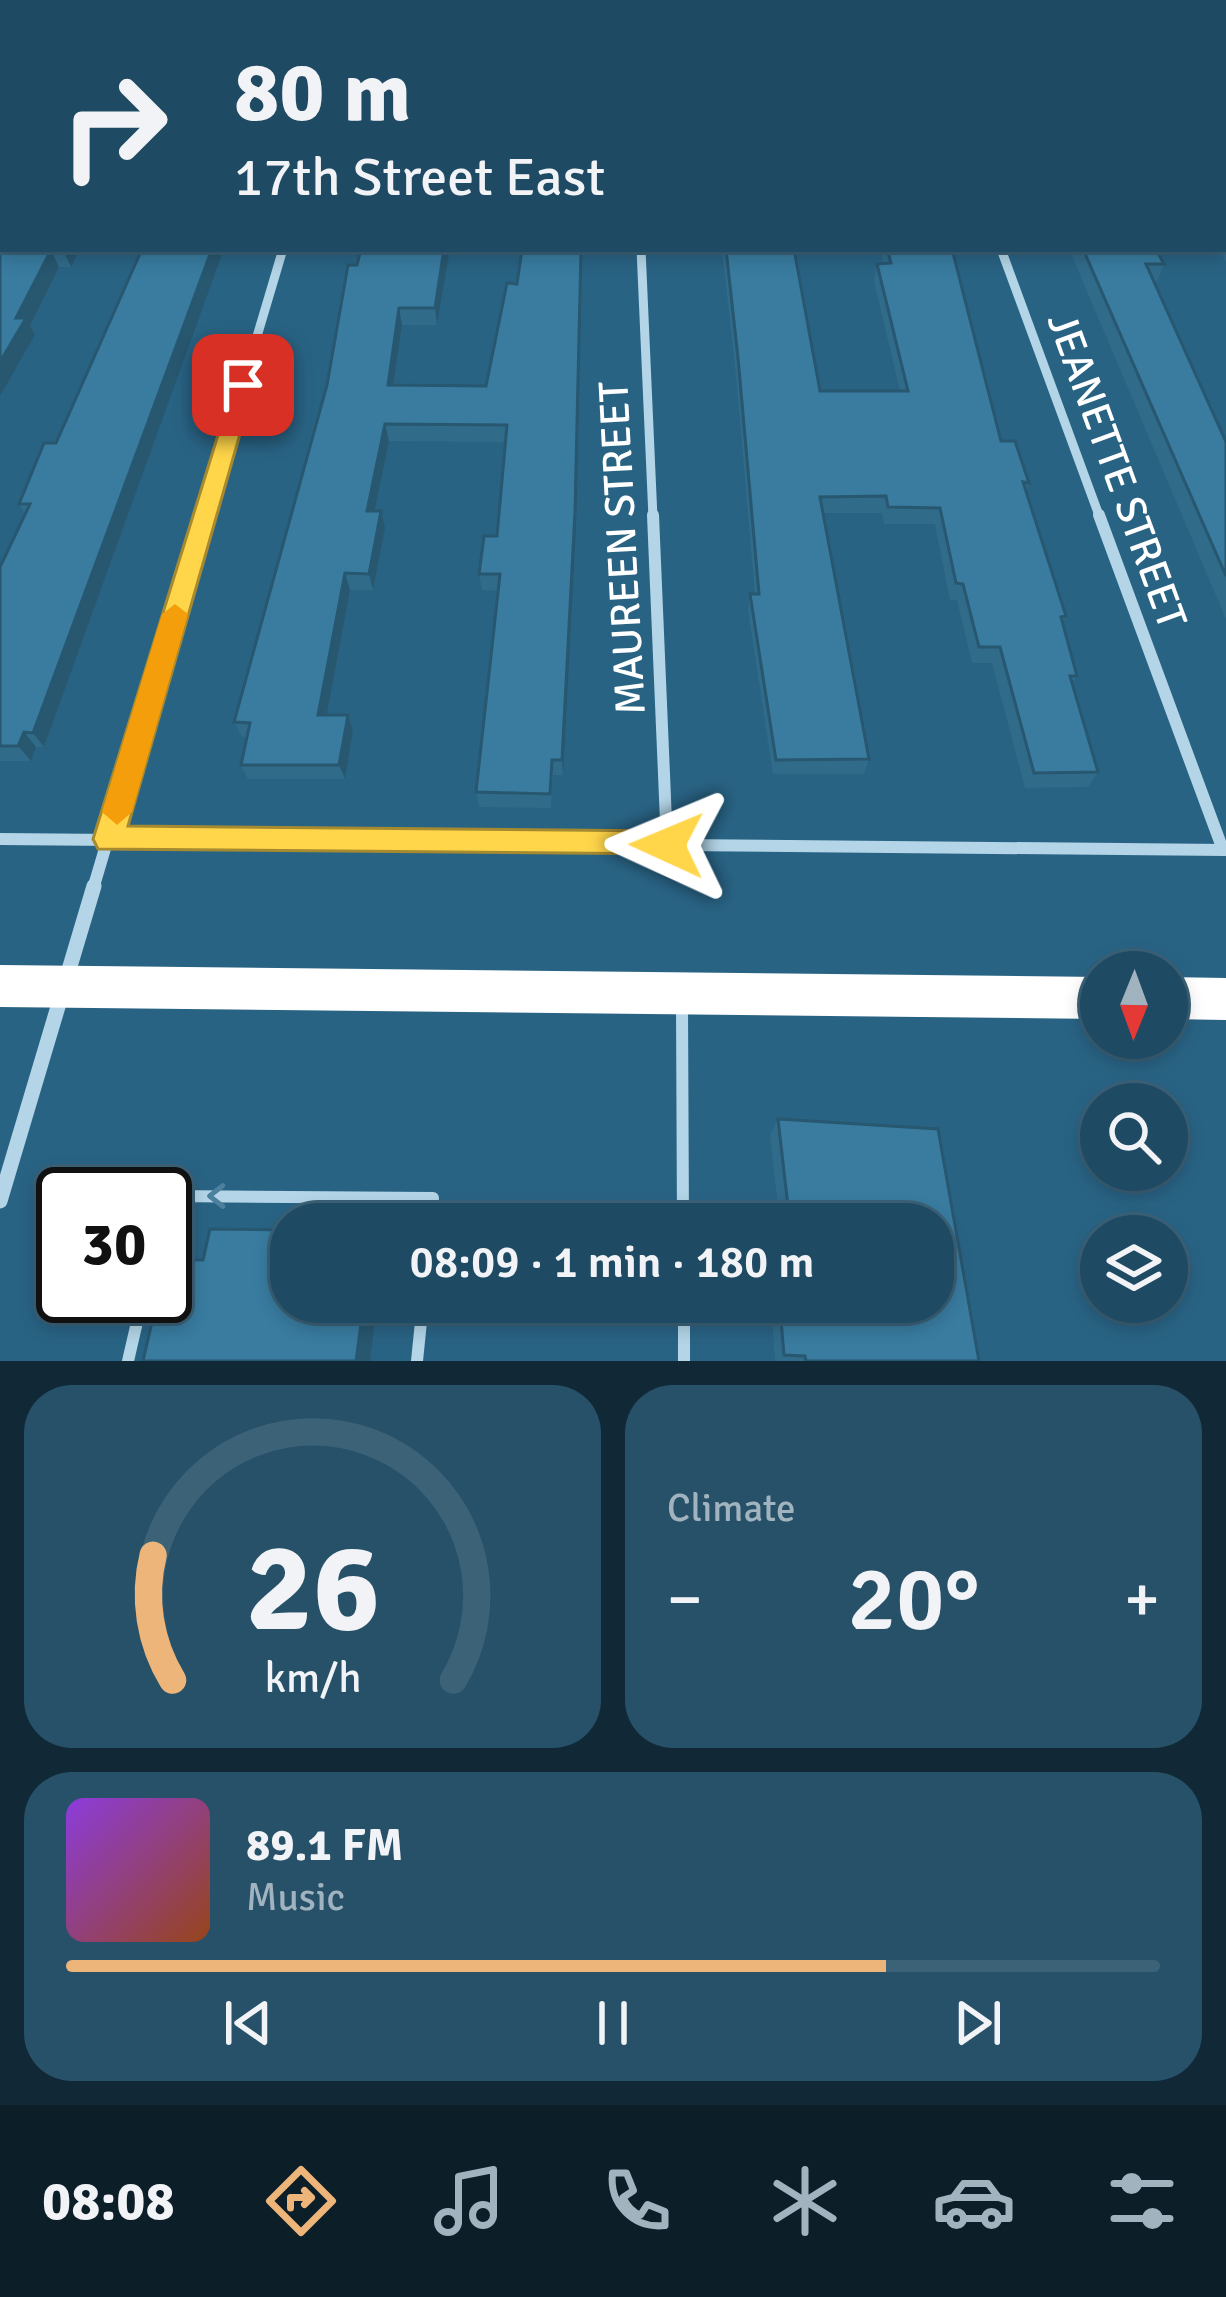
<!DOCTYPE html>
<html lang="en">
<head>
<meta charset="utf-8">
<style>
  :root { --surface:#1f4a63; --page:#275169; --text:#f1f3f6; --muted:#a1b3be; --line:#3c6278; --accent:#eeb57a }
  body { margin:0; font-family:Signika,sans-serif; background:var(--page); color:var(--text); height:100vh; display:flex; flex-direction:column; font-size:45px; white-space:nowrap }
  * { box-sizing:border-box; margin:0 }
  p { font-size:39px; color:var(--muted) }
  .icon { flex:none; width:66px; height:66px; fill:none; stroke:currentColor; stroke-width:2; stroke-linecap:round; stroke-linejoin:round }
  .map { position:relative; height:1361px; overflow:hidden }
  .side { display:flex; flex-direction:column; gap:24px; padding:24px; background:#112936; flex:1 }
  .side>* { flex:none }
  .banner { position:absolute; left:0px; top:0px; width:1227px; height:252px; box-shadow:0 6px 18px #0003,0 0 0 3px var(--line); background:#1f4a63; color:var(--text); overflow:hidden }
  .needle { width:78px; rotate:181deg }
  .buttons { position:absolute; left:1080px; top:951px; display:grid; gap:24px }
  .buttons a { display:grid; place-items:center; width:108px; height:108px; border-radius:50%; background:var(--surface); box-shadow:0 6px 18px #0003,0 0 0 3px var(--line); font-size:60px }
  .speed { position:absolute; left:36px; top:1167px; display:flex; gap:24px; font-size:60px; font-weight:700; text-align:center }
  .speed>* { display:grid; place-content:center; width:156px; height:156px; border-radius:50%; background:var(--surface); box-shadow:0 6px 18px #0003,0 0 0 3px var(--line); line-height:1 }
  .speed .limit { border:6px solid #111; border-radius:18px; background:#fff; color:#111 }
  .pin { position:absolute; display:grid; place-items:center; width:102px; height:102px; color:#fff; margin:-51px; border-radius:24px; box-shadow:0 6px 18px #0006 }
  .me { position:absolute; width:132px; margin:-66px; rotate:271deg; stroke-linejoin:round; filter:drop-shadow(0 0 9px #0008) }
  .turn { display:flex; align-items:center; gap:42px; height:252px; padding:0 36px; font-size:54px }
  .turn .icon { width:156px; height:156px; stroke-width:2.5 }
  .turn b { display:block; font-size:84px; line-height:102px }
  .big { font-size:90px; font-weight:600; line-height:1.1 }
  .side .tile { flex:1; display:flex; flex-direction:column; justify-content:center; gap:18px; min-width:0; padding:0 42px; border-radius:48px; background:var(--page) }
  .side .dial { align-items:center; gap:0 }
  .dial svg { height:312px; overflow:visible; fill:none; stroke:var(--line); stroke-width:7; stroke-linecap:round; text-anchor:middle }
  .dial text { fill:var(--text); stroke:none }
  .song { display:flex; align-items:center; gap:36px }
  .cover { width:144px; height:144px; border-radius:18px; background:linear-gradient(135deg,hsl(270 70% 55%),hsl(20 70% 35%)) }
  .played { height:12px; border-radius:6px; background:linear-gradient(90deg,var(--accent) 75%,var(--line) 75%) }
  .keys { display:flex; justify-content:space-around; direction:ltr }
  .heat { display:flex; justify-content:space-between; align-items:center; font-size:66px; direction:ltr }
  .side .tiles { flex:1; display:grid; gap:24px; grid-template-columns:1fr 1fr }
  .tile:last-child { grid-column:span 2 }
  .trip { position:absolute; left:270px; top:1203px; width:684px; height:120px; border-radius:48px; background:var(--surface); box-shadow:0 6px 18px #0003,0 0 0 3px var(--line); font-weight:600; line-height:120px; text-align:center }
  .menu { display:flex; height:192px; justify-content:space-around; align-items:center; background:#0c1e28; color:var(--muted) }
  .menu .icon { width:84px; height:84px }
  .menu .on { color:var(--accent) }
  .menu b { font-size:54px; color:var(--text) }
  .map>svg:first-child { display:block }
  .lines { fill:none; stroke-linecap:round; stroke-linejoin:round }
  .lane { stroke:#b3d5e7; stroke-width:12 }
  .street-far3 { stroke:#b3d5e7; stroke-width:8 }
  .street-far2 { stroke:#b3d5e7; stroke-width:9 }
  .street-far1 { stroke:#b3d5e7; stroke-width:12 }
  .street { stroke:#b3d5e7; stroke-width:15 }
  .highway { fill:#fff; fill-rule:evenodd }
  .wall { fill:#316b8a }
  .shaded-wall { fill:#285770 }
  .building { fill:#397ca0; stroke:#285770; stroke-width:3 }
  .oneway { stroke:#4c809d }
  .route { fill:#ffd54a; stroke:#a68a30; stroke-width:3 }
  .slow { fill:#f59e0b }
  .labels { text-anchor:middle; stroke-width:12; stroke-linejoin:round; paint-order:stroke }
  .street-label { font-size:42px; fill:#fff; stroke:#296384 }
</style>
</head>
<body>
<div class="map">
<svg width="1226" height="1361" viewBox="0 0 1226 1361">
  <rect width="100%" height="100%" fill="#296384"/>
  <g class="lines">
    <g class="lane">
      <path d="M682,1004L683,1224"/>
      <path d="M165,1202L167,1196L433,1198L431,1224"/>
      <path d="M684,1302V1361"/>
      <path d="M128,1361L143,1296"/>
      <path d="M417,1361L423,1302"/>
    </g>
    <path class="street-far3" d="M0,143L3,138"/>
    <g class="street-far2">
      <path d="M641,249L653,518"/>
      <path d="M1001,249L1100,518"/>
      <path d="M203,518L283,249"/>
    </g>
    <g class="street-far1">
      <path d="M653,515L667,845"/>
      <path d="M1099,515L1223,850"/>
      <path d="M0,839L1226,850"/>
      <path d="M93,889L204,515"/>
    </g>
    <path class="street" d="M0,1201L94,886"/>
    <g class="highway">
      <path d="M0,965L1101,977V1019L0,1007Z"/>
      <path d="M1167,977L1226,978V1020L1167,1019Z"/>
    </g>
  </g>
  <g class="wall">
    <path d="M1224,109L1226,112V262L1219,249H1224Z"/>
    <path d="M0,216L3,249H80L71,267H59L30,326L35,335L0,396Z"/>
    <path d="M135,249H224L44,747H36L31,761H0V567L25,514L19,504L56,443L138,257Z"/>
    <path d="M361,249H450L437,325H402L394,385L486,386L576,528L563,775H553L551,808L479,807L476,792L498,591L482,590L479,574L497,536L506,442L389,441L374,511L385,528L373,590H350L327,715H348L353,730L345,779H248L241,765L247,737H242L234,722L327,385Z"/>
    <path d="M722,249H794L820,391H900L874,281L877,264L883,263L881,249H952L1001,441L1029,483L1026,490L1066,616L1063,622L1077,676L1072,684L1098,772L1088,787L1025,788L992,663H972L957,600H950L935,524H884L882,513H823L869,759L864,774H773L748,610L750,594H755L736,375Z"/>
    <path d="M1069,249H1156L1164,264L1157,281H1154L1226,442V619Z"/>
    <path d="M778,1119L938,1129L979,1361H775L772,1315L780,1307H790L789,1302H933V1224H780L770,1135Z"/>
  </g>
  <g class="shaded-wall">
    <path d="M1036,0H1059L1053,3H1036Z"/>
    <path d="M3,36V55L0,59V37Z"/>
    <path d="M64,249H80L71,267L63,250Z"/>
    <path d="M212,249H224L44,747L33,733Z"/>
    <path d="M444,249H450L437,325L435,308Z"/>
    <path d="M582,249L576,528L563,775L562,760Z"/>
    <path d="M51,250L59,267L30,326L35,335L0,396V362L16,318Z"/>
    <path d="M399,308L402,325L391,402L388,385Z"/>
    <path d="M385,424L389,441L371,528L367,511Z"/>
    <path d="M381,511L385,528L373,590L369,574Z"/>
    <path d="M345,573L350,590L324,730L318,715Z"/>
    <path d="M348,715L353,730L345,779L339,765Z"/>
    <path d="M24,732L36,747L31,761L18,746Z"/>
    <path d="M364,1302H377L370,1361H356Z"/>
  </g>
  <g class="building">
    <path d="M0,0H314L313,3H3V36L0,37Z"/>
    <path d="M411,0H1038L1040,3H410Z"/>
    <path d="M1095,0H1152L1154,3H1096Z"/>
    <path d="M1224,109L1226,112V230L1224,227Z"/>
    <path d="M3,211V249H64L51,250L16,318H26L0,362V216Z"/>
    <path d="M142,249H212L33,733L24,732L18,746H0V567L30,504H19L44,443H56Z"/>
    <path d="M361,249H444L435,308H399L388,385L486,386L507,283L517,284L522,249H581L575,512L562,760H552L550,794L476,792L500,574H479L484,536H497L507,425L385,424L367,511H381L369,574L345,573L318,715H348L339,765H241L250,723L234,722L327,385L348,265H357Z"/>
    <path d="M726,249H794L820,391H908L877,264L891,263L887,249H952L1001,441H1015L1029,483L1023,482L1066,616L1061,617L1077,676H1070L1098,772L1034,773L1000,647H979L963,584L956,583L940,508L888,507L886,496L820,497L869,759L776,760L750,594H759L738,358Z"/>
    <path d="M1083,249H1156L1164,264H1146L1226,442V576Z"/>
    <path d="M778,1119L938,1129L979,1361H806L805,1356L784,1355L780,1307H800L799,1302H933V1224H790Z"/>
    <path d="M210,1229L291,1230V1302H364L356,1361H143L158,1296H165L166,1259L203,1260Z"/>
  </g>
  <defs><path id="oneway-chevron" d="M-2-3.5L2.5 0L-2 3.5" fill="none" stroke-width="1.6" stroke-linecap="round" stroke-linejoin="round" transform="scale(3)"/></defs>
  <use class="oneway" href="#oneway-chevron" transform="translate(217 1196) rotate(-180)"/>
  <path class="route" d="M235,380L254,385L128,826L667,831L678,835L682,845L678,854L98,849L93,839Z"/>
  <path class="slow" d="M175,604L188,614L132,812L117,825L102,812L162,614Z"/>
  <g class="labels">
    <g class="street-label">
      <text transform="translate(1118 470) rotate(70)" y="15">JEANETTE STREET</text>
      <text transform="translate(621 548) rotate(-93)" y="15">MAUREEN STREET</text>
    </g>
  </g>
</svg>
<div class="buttons">
<a><svg class="needle" viewBox="-14 -14 28 28"><path d="M0-13l5 13h-10z" fill="#e53935"/><path d="M0 13l5-13h-10z" fill="#a1b3be"/></svg></a>
<a><svg class="icon" aria-label="search" viewBox="0 0 24 24"><circle cx="10" cy="10" r="6"/><path d="M15 15l6 6"/></svg></a>
<a><svg class="icon" aria-label="layers" viewBox="0 0 24 24"><path d="M12 4l9 5-9 5-9-5zM3 14l9 5 9-5"/></svg></a>
</div>
<div class="speed"><div class="limit">30</div></div>
<div class="pin" style="left:243px;top:385px;background:#d93025"><svg class="icon" aria-label="arrive" viewBox="0 0 24 24"><path d="M6 21V4h12l-3 4 3 4H6"/></svg></div>
<svg class="me" style="left:667px;top:845px" viewBox="-20 -20 40 40"><path d="M0-17L14 15 0 8-14 15z" fill="#ffd54a" stroke="#fff" stroke-width="4"/></svg>
<div class="trip">08:09 · 1 min · 180 m</div>
<div class="banner">
<div class="turn"><svg class="icon" aria-label="right" viewBox="0 0 24 24"><path d="M7 20v-9h11M14 6l5 5-5 5"/></svg><div><b>80 m</b>17th Street East</div></div>
</div>
</div>
<section class="side">
<div class="tiles">
<div class="tile dial"><svg viewBox="0 0 100 80">
<path d="M14 69A42 42 0 1 1 86 69"/>
<path d="M14 69A42 42 0 0 1 9 37" stroke="#eeb57a"/>
<text x="50" y="56" font-size="32" font-weight="700">26</text>
<text x="50" y="72" font-size="11">km/h</text>
</svg></div>
<div class="tile"><p>Climate</p>
<div class="heat"><a>−</a><b class="big">20°</b><a>+</a></div>
</div>
<div class="tile">
<div class="song"><i class="cover"></i><div><b>89.1 FM</b><p>Music</p></div></div>
<div class="played"></div>
<div class="keys"><svg class="icon" aria-label="previous" viewBox="0 0 24 24"><path d="M18 5L8 12l10 7zM5 5v14"/></svg><svg class="icon" aria-label="pause" viewBox="0 0 24 24"><path d="M8 5v14M16 5v14"/></svg><svg class="icon" aria-label="next" viewBox="0 0 24 24"><path d="M6 5l10 7-10 7zM19 5v14"/></svg></div>
</div>
</div>
</section>
<nav class="menu">
<b>08:08</b>
<svg class="icon on" aria-label="directions" viewBox="0 0 24 24"><path d="M12 3l9 9-9 9-9-9zM9 14v-3h6M13 9l2 2-2 2"/></svg>
<svg class="icon" aria-label="music" viewBox="0 0 24 24"><path d="M9 18V5l10-2v13"/><circle cx="6" cy="18" r="3"/><circle cx="16" cy="16" r="3"/></svg>
<svg class="icon" aria-label="phone" viewBox="0 0 24 24"><path d="M5 4h4l2 5-3 2q2 4 5 5l2-3 5 2v4C11 20 4 13 5 4z"/></svg>
<svg class="icon" aria-label="climate" viewBox="0 0 24 24"><path d="M12 3v18M4 7l16 10M4 17L20 7"/></svg>
<svg class="icon" aria-label="car" viewBox="0 0 24 24"><path d="M5 17H2v-5l4-1 3-4h7l3 4 3 1v5h-3M9 17h6M6 11h13"/><circle cx="7" cy="17" r="2"/><circle cx="17" cy="17" r="2"/></svg>
<svg class="icon" aria-label="filters" viewBox="0 0 24 24"><path d="M4 7h16M4 17h16"/><circle cx="9" cy="7" r="2"/><circle cx="15" cy="17" r="2"/></svg>
</nav>
</body>
</html>
